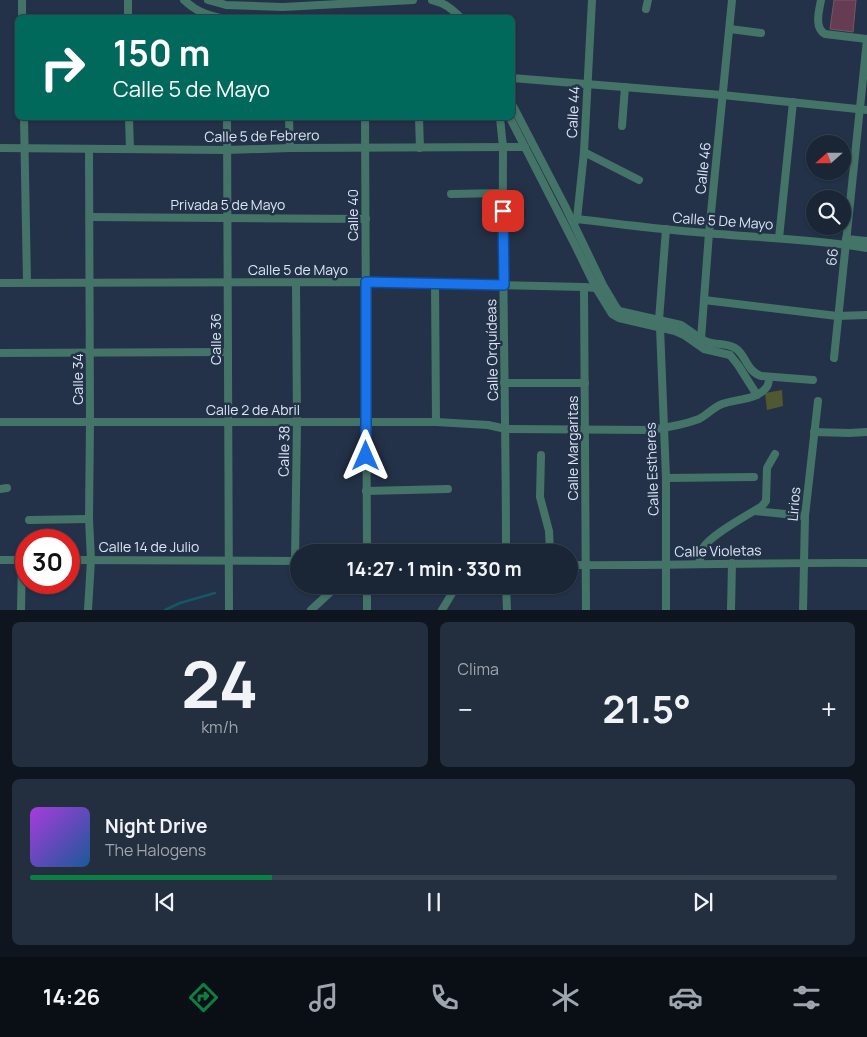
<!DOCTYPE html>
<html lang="es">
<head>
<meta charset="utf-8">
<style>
  :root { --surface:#1a2636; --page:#232e3e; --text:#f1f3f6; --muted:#9fa5ad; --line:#384351; --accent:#0b8043 }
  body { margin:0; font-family:Manrope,sans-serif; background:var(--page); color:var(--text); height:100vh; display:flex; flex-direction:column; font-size:19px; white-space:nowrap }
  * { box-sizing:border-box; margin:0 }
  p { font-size:16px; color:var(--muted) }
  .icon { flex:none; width:28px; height:28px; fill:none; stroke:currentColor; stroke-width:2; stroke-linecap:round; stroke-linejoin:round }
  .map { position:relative; height:610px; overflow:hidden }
  .details { display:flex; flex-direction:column; gap:12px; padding:12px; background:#0e151e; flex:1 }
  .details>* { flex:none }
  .guide { position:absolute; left:15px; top:15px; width:500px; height:105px; border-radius:8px; box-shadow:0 1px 4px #0004,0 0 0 1px var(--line); background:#00695c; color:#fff; overflow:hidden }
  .needle { width:32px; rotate:249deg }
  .buttons { position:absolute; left:806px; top:135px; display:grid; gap:10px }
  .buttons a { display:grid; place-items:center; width:45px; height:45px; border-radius:50%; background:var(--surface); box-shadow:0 1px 4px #0004,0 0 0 1px var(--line); font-size:25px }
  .speed { position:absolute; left:15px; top:529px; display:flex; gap:10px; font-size:25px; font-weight:700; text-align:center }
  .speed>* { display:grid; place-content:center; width:65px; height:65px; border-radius:50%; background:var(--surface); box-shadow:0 1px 4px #0004,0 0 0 1px var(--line); line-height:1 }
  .speed .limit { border:8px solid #d22; background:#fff; color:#111 }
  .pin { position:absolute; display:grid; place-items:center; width:42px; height:42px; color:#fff; margin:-21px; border-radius:10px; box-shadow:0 2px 8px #0006 }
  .me { position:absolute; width:55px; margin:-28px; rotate:0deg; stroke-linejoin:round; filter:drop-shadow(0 0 4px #0008) }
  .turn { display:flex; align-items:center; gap:18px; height:105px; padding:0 15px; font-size:22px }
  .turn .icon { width:65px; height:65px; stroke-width:2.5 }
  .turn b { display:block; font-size:35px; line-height:42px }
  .big { font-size:38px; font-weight:700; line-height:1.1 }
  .details .card { flex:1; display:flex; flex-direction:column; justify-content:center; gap:8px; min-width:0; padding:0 18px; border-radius:8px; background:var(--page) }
  .details .dial { align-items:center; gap:0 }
  .dial b { font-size:65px; line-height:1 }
  .song { display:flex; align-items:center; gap:15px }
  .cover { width:60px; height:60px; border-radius:8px; background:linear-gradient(135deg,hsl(280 70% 55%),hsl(210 70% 35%)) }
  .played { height:5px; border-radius:2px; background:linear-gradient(90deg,var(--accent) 30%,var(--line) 30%) }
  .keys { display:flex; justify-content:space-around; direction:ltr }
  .heat { display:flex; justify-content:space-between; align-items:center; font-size:28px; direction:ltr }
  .details .tiles { flex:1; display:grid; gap:12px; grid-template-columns:1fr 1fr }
  .card:last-child { grid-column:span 2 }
  .trip { position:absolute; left:290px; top:544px; width:288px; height:50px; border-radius:25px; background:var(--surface); box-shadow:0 1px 4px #0004,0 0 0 1px var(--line); font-weight:700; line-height:50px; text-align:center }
  .menu { display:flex; height:80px; justify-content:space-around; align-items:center; background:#0a0f16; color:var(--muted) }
  .menu .icon { width:35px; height:35px }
  .menu .on { color:var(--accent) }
  .menu b { font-size:22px; color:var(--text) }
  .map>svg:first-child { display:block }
  .green { fill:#515731 }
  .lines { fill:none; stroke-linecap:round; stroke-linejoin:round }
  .stream { stroke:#135864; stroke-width:2.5 }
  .building { fill:#663c52; stroke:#745665 }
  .minor { stroke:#447467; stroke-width:8 }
  .route-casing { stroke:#114b97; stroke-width:12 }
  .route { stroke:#1a73e8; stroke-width:9 }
  .labels { text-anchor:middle; stroke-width:5; stroke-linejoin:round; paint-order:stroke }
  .street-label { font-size:14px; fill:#dbe5f4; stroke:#233248 }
</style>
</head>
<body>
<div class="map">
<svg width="867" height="610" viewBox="0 0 867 610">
  <rect width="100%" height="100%" fill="#233248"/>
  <path class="green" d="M782,390L783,406L767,410L765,393Z"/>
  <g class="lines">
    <path class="stream" d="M165,610L180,603L215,593"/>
  </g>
  <path class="building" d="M834,0H856L853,32L830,29Z"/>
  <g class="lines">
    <g class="minor">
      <path d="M22,0V18"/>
      <path d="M128,0V18"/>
      <path d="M184,0C196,11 204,14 220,18"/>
      <path d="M208,0L226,5L283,7L413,0"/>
      <path d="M432,0C445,3 452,9 461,18"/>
      <path d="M821,0C819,11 814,28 825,34L867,39"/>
      <path d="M646,9L648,0"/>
      <path d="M730,29L761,33"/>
      <path d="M512,78L722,95L867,110"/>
      <path d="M512,104L564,204L603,285L616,307L619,311L681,325C690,330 698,339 708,342C716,345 727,343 735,348C746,354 746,371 761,376L813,380"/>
      <path d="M24,118L27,283"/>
      <path d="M129,118L130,149"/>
      <path d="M227,118L229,610"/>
      <path d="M289,118L290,148"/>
      <path d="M365,118L367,552"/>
      <path d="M419,118L420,148"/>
      <path d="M500,118L503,147C502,283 506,417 506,552"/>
      <path d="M510,118L576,247L596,288L612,314L619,318L675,331L684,335L704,349L730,355L738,365L757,395"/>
      <path d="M622,126L625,87"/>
      <path d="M0,148L227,150L290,148L525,147"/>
      <path d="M584,152L639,180"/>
      <path d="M451,194L503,193"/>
      <path d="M90,217L366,219"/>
      <path d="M577,219C620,224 663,230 707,233C760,238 814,239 867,248"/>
      <path d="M575,222L577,219L584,152L592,0"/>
      <path d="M779,238L793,102"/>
      <path d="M846,239L867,241"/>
      <path d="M0,283L366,282L584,287L596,288"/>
      <path d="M435,283L436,422"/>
      <path d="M584,287L586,610"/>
      <path d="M704,300L837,316L867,315"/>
      <path d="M659,320L666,229"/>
      <path d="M660,327L666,478V610"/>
      <path d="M701,339L709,233L732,0"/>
      <path d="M0,353L228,352"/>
      <path d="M834,358L867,40"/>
      <path d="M504,383H585"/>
      <path d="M0,422H436L488,425L506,429L649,430C665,428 683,425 699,419C707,415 714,407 722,404C736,399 756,400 766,388C769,385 769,380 769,377"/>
      <path d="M814,432L849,433L867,432"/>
      <path d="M541,455L540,497L549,531L550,552"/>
      <path d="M666,478L754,477"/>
      <path d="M0,489L7,488"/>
      <path d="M366,491L448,489"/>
      <path d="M755,511L805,516"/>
      <path d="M29,520L89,519"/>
      <path d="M0,560H25"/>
      <path d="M69,560L299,561"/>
      <path d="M295,561L297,422L296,283"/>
      <path d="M699,564C700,559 701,553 703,548C710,535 748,515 762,506L766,501L767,468L775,454"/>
      <path d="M569,565C668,566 768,562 867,563"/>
      <path d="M506,585L507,610"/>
      <path d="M21,610L22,560"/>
      <path d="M88,610L91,560L89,519L90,422L89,149"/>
      <path d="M311,610L338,585"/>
      <path d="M367,610V585"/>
      <path d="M442,610L457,585"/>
      <path d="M731,610L732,563"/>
      <path d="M803,610L805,516L818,401"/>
    </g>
  </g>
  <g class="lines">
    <g class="route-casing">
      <path id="route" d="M366,456V282L504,285L503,211"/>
    </g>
    <use href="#route" class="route"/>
  </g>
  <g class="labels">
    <g class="street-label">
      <text transform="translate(573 112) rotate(-87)" y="5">Calle 44</text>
      <text transform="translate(262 136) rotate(-1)" y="5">Calle 5 de Febrero</text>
      <text transform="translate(703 168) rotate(-84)" y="5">Calle 46</text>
      <text x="228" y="210">Privada 5 de Mayo</text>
      <text transform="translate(353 215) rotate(-90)" y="5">Calle 40</text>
      <text transform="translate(723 221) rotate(4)" y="5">Calle 5 De Mayo</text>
      <text transform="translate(832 257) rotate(-83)" y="5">66</text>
      <text x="298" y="275">Calle 5 de Mayo</text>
      <text transform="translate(216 339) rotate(-90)" y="5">Calle 36</text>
      <text transform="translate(492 350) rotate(-91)" y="5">Calle Orquídeas</text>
      <text transform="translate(78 379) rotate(-90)" y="5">Calle 34</text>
      <text x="253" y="415">Calle 2 de Abril</text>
      <text transform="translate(573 448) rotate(-90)" y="5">Calle Margaritas</text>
      <text transform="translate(284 451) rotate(-89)" y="5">Calle 38</text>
      <text transform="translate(652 469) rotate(-92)" y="5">Calle Estheres</text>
      <text transform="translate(794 504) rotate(-85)" y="5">Lirios</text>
      <text x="149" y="552">Calle 14 de Julio</text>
      <text transform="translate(718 551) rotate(-1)" y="5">Calle Violetas</text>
    </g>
  </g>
</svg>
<div class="buttons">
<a><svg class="needle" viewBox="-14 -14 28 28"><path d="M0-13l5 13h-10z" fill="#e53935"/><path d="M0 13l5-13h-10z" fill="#9fa5ad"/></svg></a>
<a><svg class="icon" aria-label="search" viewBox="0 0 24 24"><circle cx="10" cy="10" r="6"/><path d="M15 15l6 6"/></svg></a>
</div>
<div class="speed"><div class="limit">30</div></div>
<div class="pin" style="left:503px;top:211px;background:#d93025"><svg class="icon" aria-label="arrive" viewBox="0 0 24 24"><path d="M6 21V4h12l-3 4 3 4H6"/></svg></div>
<svg class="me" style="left:366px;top:456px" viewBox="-20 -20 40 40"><path d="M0-17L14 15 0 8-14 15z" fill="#1a73e8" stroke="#fff" stroke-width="4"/></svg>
<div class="trip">14:27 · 1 min · 330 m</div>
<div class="guide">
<div class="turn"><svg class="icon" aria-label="right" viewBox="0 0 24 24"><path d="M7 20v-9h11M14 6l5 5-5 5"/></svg><div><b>150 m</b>Calle 5 de Mayo</div></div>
</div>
</div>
<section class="details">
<div class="tiles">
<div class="card dial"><b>24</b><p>km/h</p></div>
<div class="card"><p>Clima</p>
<div class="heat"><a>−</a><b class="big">21.5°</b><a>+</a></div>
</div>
<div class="card">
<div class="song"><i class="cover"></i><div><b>Night Drive</b><p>The Halogens</p></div></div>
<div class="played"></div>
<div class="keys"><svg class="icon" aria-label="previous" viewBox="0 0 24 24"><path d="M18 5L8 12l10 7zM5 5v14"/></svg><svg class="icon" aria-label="pause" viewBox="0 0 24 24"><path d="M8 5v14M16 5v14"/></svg><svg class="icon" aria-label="next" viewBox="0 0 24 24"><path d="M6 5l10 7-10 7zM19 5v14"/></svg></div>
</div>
</div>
</section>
<nav class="menu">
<b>14:26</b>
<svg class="icon on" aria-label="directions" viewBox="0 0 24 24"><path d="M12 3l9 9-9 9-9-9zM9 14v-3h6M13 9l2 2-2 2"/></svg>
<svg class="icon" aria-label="music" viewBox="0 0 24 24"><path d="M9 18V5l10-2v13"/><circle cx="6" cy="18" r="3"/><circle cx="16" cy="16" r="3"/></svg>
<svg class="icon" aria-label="phone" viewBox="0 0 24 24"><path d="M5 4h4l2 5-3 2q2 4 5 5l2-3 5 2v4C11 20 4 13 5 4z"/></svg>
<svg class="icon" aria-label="climate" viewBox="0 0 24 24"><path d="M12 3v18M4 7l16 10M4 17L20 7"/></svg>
<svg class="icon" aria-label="car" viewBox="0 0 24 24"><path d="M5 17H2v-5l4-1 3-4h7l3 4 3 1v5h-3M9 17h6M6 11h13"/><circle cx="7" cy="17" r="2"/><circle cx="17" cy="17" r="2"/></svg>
<svg class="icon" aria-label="filters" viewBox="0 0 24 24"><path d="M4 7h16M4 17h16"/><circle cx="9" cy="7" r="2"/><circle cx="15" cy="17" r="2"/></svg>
</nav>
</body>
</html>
